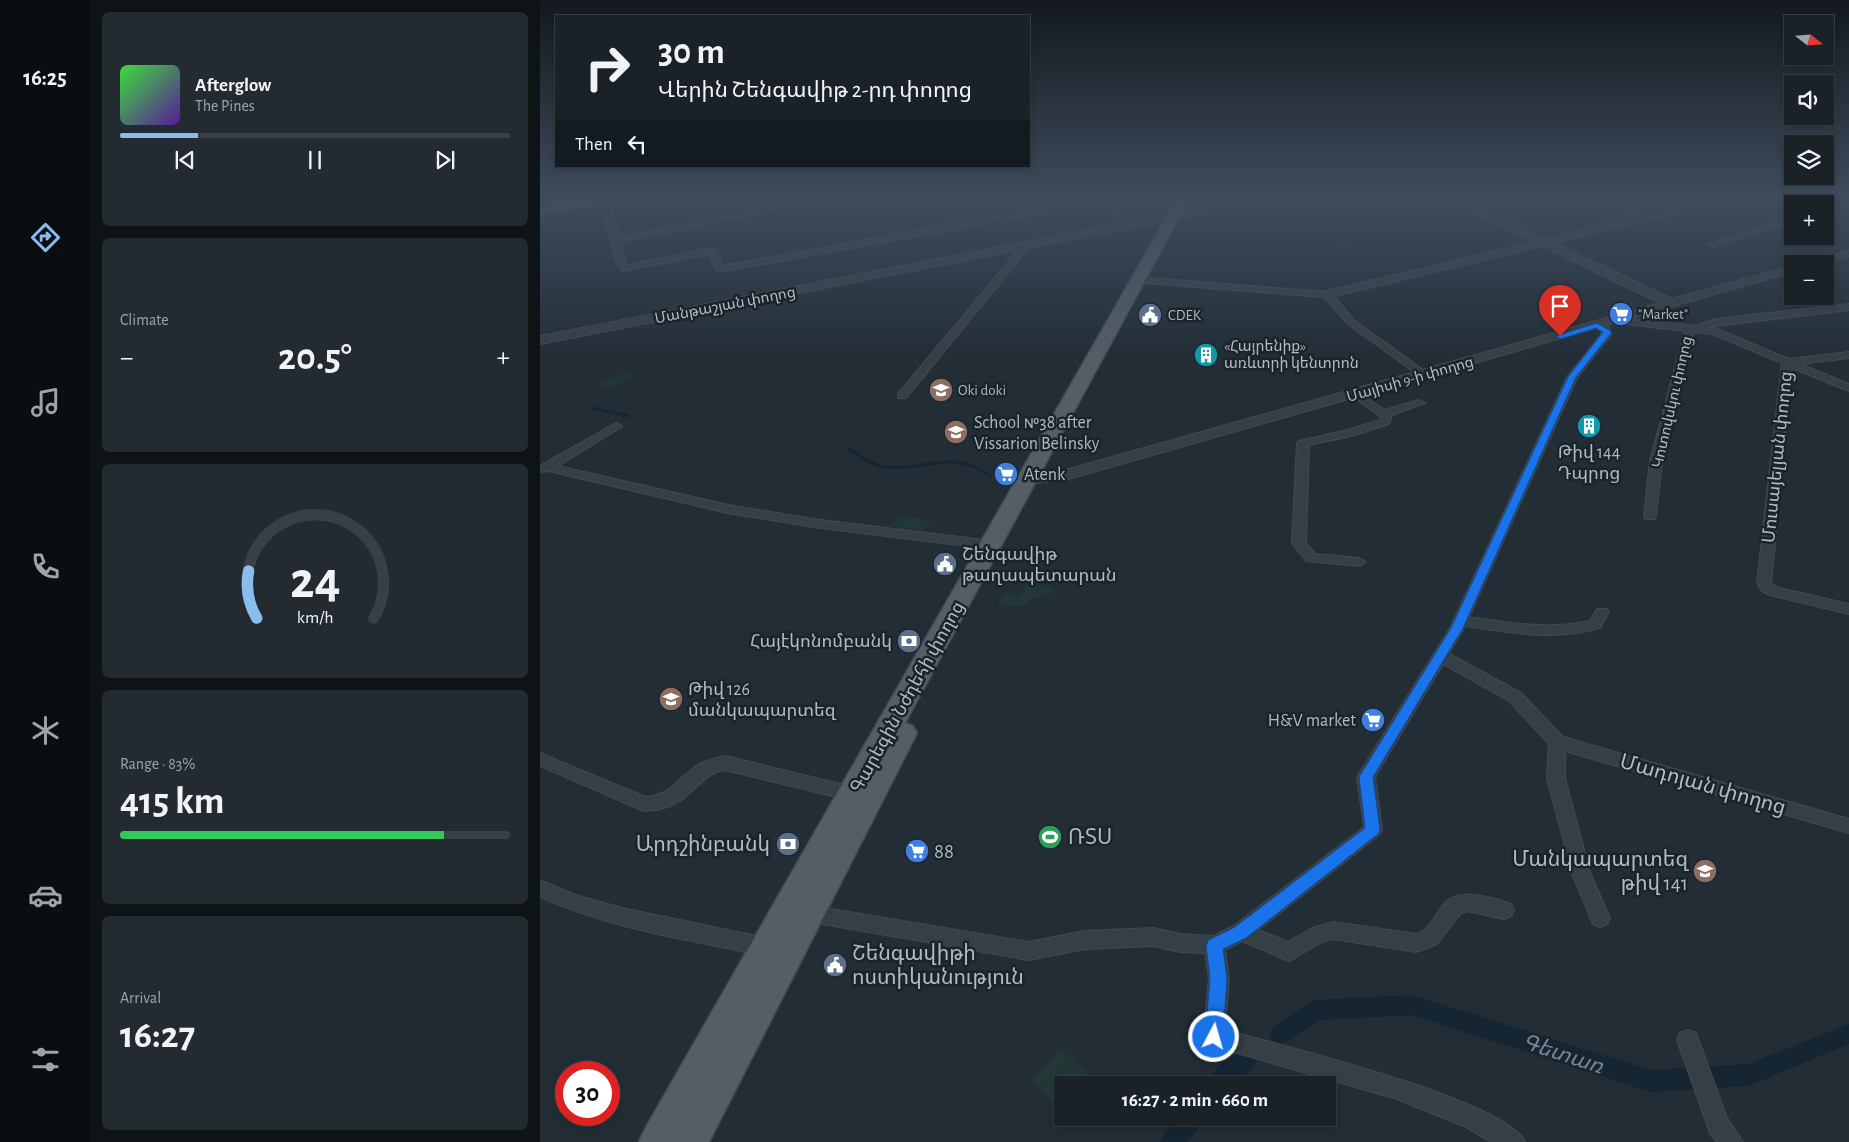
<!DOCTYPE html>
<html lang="en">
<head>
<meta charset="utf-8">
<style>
  :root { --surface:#1a2228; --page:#232a30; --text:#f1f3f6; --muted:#9fa4a8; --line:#383f45; --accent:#89bdef }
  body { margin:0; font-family:"Alegreya Sans","Noto Sans Armenian",sans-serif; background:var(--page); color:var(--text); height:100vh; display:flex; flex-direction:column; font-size:19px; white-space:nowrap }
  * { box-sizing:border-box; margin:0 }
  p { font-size:16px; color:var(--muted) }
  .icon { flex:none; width:28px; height:28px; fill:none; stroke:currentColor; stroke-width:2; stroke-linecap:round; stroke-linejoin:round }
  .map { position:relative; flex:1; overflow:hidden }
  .panel { display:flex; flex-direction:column; gap:12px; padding:12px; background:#0e1316; width:450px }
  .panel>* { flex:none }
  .banner { position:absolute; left:15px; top:15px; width:475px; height:152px; border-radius:0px; box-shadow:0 2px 8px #0003,0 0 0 1px var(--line); background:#1a2228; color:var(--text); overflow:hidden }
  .needle { width:32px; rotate:107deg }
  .controls { position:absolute; left:1244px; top:15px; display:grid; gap:10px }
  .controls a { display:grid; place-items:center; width:50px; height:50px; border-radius:0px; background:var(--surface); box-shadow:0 2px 8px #0003,0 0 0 1px var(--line); font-size:25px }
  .speed { position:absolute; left:15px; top:1061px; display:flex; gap:10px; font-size:25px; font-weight:700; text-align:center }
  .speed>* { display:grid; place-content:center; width:65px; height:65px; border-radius:50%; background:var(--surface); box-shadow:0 2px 8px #0003,0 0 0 1px var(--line); line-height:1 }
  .speed .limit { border:8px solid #d22; background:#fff; color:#111 }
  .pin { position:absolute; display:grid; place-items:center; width:42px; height:42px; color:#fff; margin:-51px -21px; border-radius:50% 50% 50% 0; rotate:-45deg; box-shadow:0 0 5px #0007 }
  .pin .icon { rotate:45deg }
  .me { position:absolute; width:55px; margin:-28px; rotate:6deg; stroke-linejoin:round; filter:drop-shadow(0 0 4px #0008) }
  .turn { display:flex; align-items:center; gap:18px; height:105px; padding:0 20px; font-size:22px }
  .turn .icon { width:65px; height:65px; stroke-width:2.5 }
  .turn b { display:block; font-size:35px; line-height:42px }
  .then { display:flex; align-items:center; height:48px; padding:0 20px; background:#0003; gap:10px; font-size:19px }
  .big { font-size:38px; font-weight:700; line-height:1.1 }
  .panel .tile { flex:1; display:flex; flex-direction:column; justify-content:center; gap:8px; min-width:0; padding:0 18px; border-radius:8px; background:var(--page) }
  .panel .dial { align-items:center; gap:0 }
  .dial svg { height:130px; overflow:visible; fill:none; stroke:var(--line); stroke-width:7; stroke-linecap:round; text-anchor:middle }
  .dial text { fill:var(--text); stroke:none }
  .song { display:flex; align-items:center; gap:15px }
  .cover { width:60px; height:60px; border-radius:8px; background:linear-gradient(135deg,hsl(120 70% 55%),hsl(270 70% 35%)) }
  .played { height:5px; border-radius:2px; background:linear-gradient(90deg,var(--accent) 20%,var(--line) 20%) }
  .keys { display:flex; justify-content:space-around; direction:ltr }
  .heat { display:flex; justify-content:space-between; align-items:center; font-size:28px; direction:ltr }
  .charge { height:8px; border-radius:4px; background:linear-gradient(90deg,#34c759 83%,var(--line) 0) }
  .trip { position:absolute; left:514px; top:1076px; width:282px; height:50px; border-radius:0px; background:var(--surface); box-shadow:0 2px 8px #0003,0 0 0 1px var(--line); font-weight:700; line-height:50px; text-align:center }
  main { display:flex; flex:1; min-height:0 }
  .dock { display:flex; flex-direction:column; width:90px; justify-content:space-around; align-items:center; background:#0a0e10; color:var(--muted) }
  .dock .icon { width:35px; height:35px }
  .dock .on { color:var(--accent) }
  .dock b { font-size:22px; color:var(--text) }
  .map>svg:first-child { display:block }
  .medical { fill:#2c2c38 }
  .green { fill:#243737 }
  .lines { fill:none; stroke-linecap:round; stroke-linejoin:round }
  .stream { stroke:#162532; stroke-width:3 }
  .canal { fill:#162532; fill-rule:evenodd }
  .minor-casing { stroke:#414a53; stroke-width:2 }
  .tertiary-casing { stroke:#414a53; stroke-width:2 }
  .primary-casing { stroke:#414a53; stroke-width:3 }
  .minor { fill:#353f46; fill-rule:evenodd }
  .tertiary { fill:#353f46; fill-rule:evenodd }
  .primary { fill:#535e66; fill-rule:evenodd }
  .route { fill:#1a73e8; stroke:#114b97 }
  .labels { text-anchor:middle; stroke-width:5; stroke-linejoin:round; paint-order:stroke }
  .far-street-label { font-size:15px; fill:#b0bac3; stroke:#1b232b }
  .far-poi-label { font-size:15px; fill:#b0bac3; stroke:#1b232b; text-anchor:start }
  .poi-label { font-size:18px; fill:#b0bac3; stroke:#1b232b; text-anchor:start }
  .street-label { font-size:18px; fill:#b0bac3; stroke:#1b232b }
  .near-street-label { font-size:21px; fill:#b0bac3; stroke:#1b232b }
  .near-poi-label { font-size:21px; fill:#b0bac3; stroke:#1b232b; text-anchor:start }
  .near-water-label { font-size:22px; font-style:italic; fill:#6b88a0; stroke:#1b232b }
</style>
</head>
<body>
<main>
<nav class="dock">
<b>16:25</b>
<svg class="icon on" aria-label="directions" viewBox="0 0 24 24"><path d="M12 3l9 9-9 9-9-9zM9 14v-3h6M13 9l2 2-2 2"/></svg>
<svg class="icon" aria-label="music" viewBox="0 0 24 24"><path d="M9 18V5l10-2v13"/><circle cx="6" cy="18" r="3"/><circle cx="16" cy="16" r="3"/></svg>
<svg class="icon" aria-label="phone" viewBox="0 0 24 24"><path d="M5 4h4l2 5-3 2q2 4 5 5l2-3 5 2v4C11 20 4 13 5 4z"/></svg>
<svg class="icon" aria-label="climate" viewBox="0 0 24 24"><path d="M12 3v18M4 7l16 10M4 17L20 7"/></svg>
<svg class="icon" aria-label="car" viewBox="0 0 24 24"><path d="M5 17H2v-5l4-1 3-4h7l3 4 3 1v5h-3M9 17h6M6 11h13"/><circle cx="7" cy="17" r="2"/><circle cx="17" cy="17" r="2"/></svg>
<svg class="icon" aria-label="filters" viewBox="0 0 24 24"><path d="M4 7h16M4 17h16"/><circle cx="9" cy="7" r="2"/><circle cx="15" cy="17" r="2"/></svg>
</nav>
<section class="panel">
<div class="tile">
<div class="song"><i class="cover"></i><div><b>Afterglow</b><p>The Pines</p></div></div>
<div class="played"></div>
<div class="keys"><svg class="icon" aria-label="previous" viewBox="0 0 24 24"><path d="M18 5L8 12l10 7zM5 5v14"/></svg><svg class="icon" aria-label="pause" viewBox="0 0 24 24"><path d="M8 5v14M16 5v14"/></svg><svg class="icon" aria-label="next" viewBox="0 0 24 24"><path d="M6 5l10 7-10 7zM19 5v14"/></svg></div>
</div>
<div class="tile"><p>Climate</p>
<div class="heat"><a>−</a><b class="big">20.5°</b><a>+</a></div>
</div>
<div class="tile dial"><svg viewBox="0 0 100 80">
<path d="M14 69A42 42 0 1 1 86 69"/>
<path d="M14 69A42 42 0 0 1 9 40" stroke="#89bdef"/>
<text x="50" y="56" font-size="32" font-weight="700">24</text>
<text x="50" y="72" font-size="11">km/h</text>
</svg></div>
<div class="tile"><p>Range · 83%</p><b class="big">415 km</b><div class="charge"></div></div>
<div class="tile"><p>Arrival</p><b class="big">16:27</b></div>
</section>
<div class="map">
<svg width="1309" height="1142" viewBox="0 0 1309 1142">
  <rect width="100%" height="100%" fill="#222d36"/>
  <path class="medical" d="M803,199H854L840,202L905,236L858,247L844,240L801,249L753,221L814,205Z"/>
  <g class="green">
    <path d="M87,372L97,376L70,389L59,384Z"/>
    <path d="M359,516L391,520L384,531L352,526Z"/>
    <path d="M486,585L514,588L512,593L490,600L486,607L458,604L463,593L480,596Z"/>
    <path d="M520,1049L561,1085H522V1111L490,1081Z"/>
  </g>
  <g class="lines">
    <g class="stream">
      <path d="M52,408L88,416"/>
      <path d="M308,449C320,455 332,466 346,467C387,471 412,448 450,476"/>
    </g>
    <g class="canal">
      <path d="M872,995L1111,1070L1208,1064L1309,1024V1044L1208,1086L1111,1092L872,1015L779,1020L741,1045L733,1042L730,1035L733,1028L775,1000Z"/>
      <path d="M706,1049L714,1052L717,1060L714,1068L691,1085H667L678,1066Z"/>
      <path d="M638,1118H663L660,1126L647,1142H620L624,1134Z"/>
    </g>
    <g class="minor-casing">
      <g id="minor">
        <path d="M62,199L69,200L79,237L161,222L168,218L283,199H299L171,222L164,226L80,241L87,265L173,248L177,251L182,266L549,199H558L580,213L573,215L555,204L179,272L175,269L170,254L83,271L79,268L70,240Z"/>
        <path d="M375,199H392L356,206L352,204Z"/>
        <path d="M1309,205V209L1285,215V211Z"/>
        <path d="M1252,219V223L1172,247L1168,244Z"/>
        <path d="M484,243L491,245L366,398H358V394Z"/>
        <path d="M608,278L790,292L814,320L890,375L889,377H881L808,324L784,297L605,283L603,281Z"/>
        <path d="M1309,304V310L1167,327L1177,329L1249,359L1309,352V358L1260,364L1309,384V391L1252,368L1231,583L1239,588L1309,604V614L1230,595L1222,591L1217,583L1242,363L1172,334L1154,332L1122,461L1116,516L1115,519H1105L1104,516L1110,461L1145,331L1077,323L1072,320L1077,317L1155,326L1176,319Z"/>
        <path d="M1057,323L1069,327L1071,335L1037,378L929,617C969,623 1010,630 1050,621L1057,609H1067L1069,612L1060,628C1016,641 970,633 925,626L909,654L981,693L1023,737L1309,819V833L1025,751V778L1050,873L1070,918L1067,924L1060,927L1053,924L1032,873L1007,778L1009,744L969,701L903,664L835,777L842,830L839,835L718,930L748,942L772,928L794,922L876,934C894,929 896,909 908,900C924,889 955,898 971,904L974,910L971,916L964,919L927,911L921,913L897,944L876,952L794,939L784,941L749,961L702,941L685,950L689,978L685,1030C736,1044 967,1100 985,1142H951L926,1127L857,1099L666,1044L663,1037L669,978L665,953L640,952L614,946L545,949L489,960L260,920L257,914L260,908L267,905L489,942L545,931L614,928L640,934L673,936L694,926L824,827L817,777L910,628L1027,377L1061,335V331L1052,326Z"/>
        <path d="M816,391L845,410L879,400L885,403L852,415L849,424L815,435L769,445L766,543L775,554L819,558L826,562L819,566L766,561L752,543L757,443L759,441L808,430L840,420L841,417L812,396L811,394Z"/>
        <path d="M76,423L82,426L80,428L18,466L188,505L273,519L452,541L459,545L452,549L273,527L188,513L9,471L0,472V466Z"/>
        <path d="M0,753L105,797C133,795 137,778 158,765C167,760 176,758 185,756L313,787L319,789L322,794L319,799L313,801L185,770C164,773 155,792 138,802C127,809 116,810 104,811L0,766Z"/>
        <path d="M0,880L35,895L82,908L226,938L233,941L236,947L233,953L226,956C150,940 71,929 0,897Z"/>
        <path d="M1148,1030L1156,1033L1187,1118L1203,1142H1177L1170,1133L1137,1040L1140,1033Z"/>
      </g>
    </g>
    <g class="tertiary-casing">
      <g id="tertiary">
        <path d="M708,199H727L722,202L0,344V336Z"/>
        <path d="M908,199H920L1005,239L1095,217L1055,199H1068L1106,215L1174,199H1190L1188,201L1014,243L1132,299L1252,266V272L525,480L486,484L478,479L486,474L519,472L1120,303L1002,246L787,298L783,296V292L993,242Z"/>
        <path d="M1309,250V256L1283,264H1265Z"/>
      </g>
    </g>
    <g class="primary-casing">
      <g id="primary">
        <path d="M48,199H77L71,203L0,214V206Z"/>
        <path d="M637,199H649L365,723L373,726L377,733L169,1142H99L105,1129Z"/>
      </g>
    </g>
    <use href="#minor" class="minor"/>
    <use href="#tertiary" class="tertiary"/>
    <use href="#primary" class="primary"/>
  </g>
  <linearGradient id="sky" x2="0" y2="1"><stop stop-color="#13191e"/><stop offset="0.55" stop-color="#3e4c5d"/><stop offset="1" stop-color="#3e4c5d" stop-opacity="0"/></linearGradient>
  <rect width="1309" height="359" fill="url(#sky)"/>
  <path class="route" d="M1057,323L1072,332L1036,377L923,628L833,777L840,830L838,834L706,938L683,949L687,978L683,1037L680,1043L674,1045L668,1043L665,1037L670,978L666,945L669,940L695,927L825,828L819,777L911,628L1028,377L1063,332L1056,328L1020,339L1016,336Z"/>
  <defs>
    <g id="supermarket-disc" transform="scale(1.25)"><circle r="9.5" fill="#3f7fe0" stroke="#1b232b"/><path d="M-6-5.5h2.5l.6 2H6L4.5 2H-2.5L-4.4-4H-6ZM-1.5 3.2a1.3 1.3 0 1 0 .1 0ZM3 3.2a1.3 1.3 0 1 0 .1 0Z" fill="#fff"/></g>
    <g id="civic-disc" transform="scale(1.25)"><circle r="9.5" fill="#5c6f8a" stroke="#1b232b"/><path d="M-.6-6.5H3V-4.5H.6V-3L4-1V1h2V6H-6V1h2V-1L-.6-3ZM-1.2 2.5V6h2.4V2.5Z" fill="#fff"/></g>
    <g id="building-disc" transform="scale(1.25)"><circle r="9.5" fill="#0f9aa8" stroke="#1b232b"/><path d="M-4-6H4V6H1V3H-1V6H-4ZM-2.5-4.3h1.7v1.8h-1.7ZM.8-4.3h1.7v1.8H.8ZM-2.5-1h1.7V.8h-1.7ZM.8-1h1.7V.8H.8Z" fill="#fff"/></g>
    <g id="school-disc" transform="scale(1.25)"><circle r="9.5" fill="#8d6e63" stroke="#1b232b"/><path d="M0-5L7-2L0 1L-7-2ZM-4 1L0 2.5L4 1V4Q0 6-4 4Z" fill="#fff"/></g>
    <g id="bank-disc" transform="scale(1.25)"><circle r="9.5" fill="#5c6f8a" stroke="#1b232b"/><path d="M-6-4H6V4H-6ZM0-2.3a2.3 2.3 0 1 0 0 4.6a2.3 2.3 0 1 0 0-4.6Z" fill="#fff"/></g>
    <g id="stadium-disc" transform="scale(1.25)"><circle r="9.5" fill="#2e9e5b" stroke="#1b232b"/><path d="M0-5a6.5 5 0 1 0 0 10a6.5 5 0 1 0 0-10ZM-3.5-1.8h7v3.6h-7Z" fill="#fff"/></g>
  </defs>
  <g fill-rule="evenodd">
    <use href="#supermarket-disc" x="1081" y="314"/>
    <use href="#civic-disc" x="610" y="315"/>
    <use href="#building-disc" x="666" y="355"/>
    <use href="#school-disc" x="401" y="390"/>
    <use href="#building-disc" x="1049" y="426"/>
    <use href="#school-disc" x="416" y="432"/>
    <use href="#supermarket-disc" x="466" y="474"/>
    <use href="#civic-disc" x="405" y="564"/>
    <use href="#bank-disc" x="369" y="641"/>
    <use href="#school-disc" x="131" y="699"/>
    <use href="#supermarket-disc" x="833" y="720"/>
    <use href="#stadium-disc" x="510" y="837"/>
    <use href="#bank-disc" x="248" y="844"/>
    <use href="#supermarket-disc" x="377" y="851"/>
    <use href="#school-disc" x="1165" y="871"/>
    <use href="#civic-disc" x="295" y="965"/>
  </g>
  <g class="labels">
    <g class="far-street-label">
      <text transform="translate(185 305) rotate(-11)" y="5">Մանթաշյան փողոց</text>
      <text transform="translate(870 379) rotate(-16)" y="5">Մայիսի 9-ի փողոց</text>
      <text transform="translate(1132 402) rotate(-77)" y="5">Կոտովսկու փողոց</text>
    </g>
    <g class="far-poi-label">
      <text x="1098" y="319">"Market"</text>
      <text x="628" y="320">CDEK</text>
      <text x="684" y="351">«Հայրենիք»<tspan x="684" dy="17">առևտրի կենտրոն</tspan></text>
      <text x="418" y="395">Oki doki</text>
    </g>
    <g class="poi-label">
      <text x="434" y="428">School №38 after<tspan x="434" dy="21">Vissarion Belinsky</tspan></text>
      <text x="1049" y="458" text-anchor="middle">Թիվ 144<tspan x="1049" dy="21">Դպրոց</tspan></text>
      <text x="484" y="480">Atenk</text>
      <text x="422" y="560">Շենգավիթ<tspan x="422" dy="21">թաղապետարան</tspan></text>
      <text x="352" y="647" text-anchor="end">Հայէկոնոմբանկ</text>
      <text x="148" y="695">Թիվ 126<tspan x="148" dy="21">մանկապարտեզ</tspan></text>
      <text x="816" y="726" text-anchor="end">H&amp;V market</text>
    </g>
    <g class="street-label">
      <text transform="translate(1237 457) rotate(-84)" y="6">Մուսայելյան փողոց</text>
      <text transform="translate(367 697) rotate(-61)" y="6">Գարեգին Նժդեհի փողոց</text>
    </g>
    <g class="near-street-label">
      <text transform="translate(1163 784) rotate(16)" y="7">Մադոյան փողոց</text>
    </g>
    <g class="near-poi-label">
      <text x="528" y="844">ՌՏՍ</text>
      <text x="230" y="851" text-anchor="end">Արդշինբանկ</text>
      <text x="394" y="858">88</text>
      <text x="1148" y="866" text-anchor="end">Մանկապարտեզ<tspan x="1148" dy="24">թիվ 141</tspan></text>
      <text x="312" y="960">Շենգավիթի<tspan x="312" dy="24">ոստիկանություն</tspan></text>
    </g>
    <g class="near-water-label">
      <text transform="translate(1023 1053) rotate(18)" y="8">Գետառ</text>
    </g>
  </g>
</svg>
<div class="controls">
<a><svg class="needle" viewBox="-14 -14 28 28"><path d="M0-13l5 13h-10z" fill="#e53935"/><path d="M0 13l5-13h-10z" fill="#9fa4a8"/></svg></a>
<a><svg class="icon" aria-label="sound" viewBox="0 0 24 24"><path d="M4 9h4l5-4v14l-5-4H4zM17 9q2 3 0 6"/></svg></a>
<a><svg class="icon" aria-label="layers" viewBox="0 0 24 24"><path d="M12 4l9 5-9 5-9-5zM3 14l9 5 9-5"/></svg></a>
<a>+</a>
<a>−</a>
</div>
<div class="speed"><div class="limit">30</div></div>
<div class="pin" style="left:1020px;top:336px;background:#d93025"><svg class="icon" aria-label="arrive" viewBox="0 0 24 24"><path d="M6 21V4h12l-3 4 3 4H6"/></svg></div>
<svg class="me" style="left:674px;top:1037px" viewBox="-20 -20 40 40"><circle r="17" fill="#1a73e8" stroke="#fff" stroke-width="3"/><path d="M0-11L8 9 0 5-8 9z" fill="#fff"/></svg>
<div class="trip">16:27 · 2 min · 660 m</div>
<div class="banner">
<div class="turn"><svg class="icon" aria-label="right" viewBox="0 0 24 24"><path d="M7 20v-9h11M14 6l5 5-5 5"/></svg><div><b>30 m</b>Վերին Շենգավիթ 2-րդ փողոց</div></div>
<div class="then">Then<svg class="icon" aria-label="left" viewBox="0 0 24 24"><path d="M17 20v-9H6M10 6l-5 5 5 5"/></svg></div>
</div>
</div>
</main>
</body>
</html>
